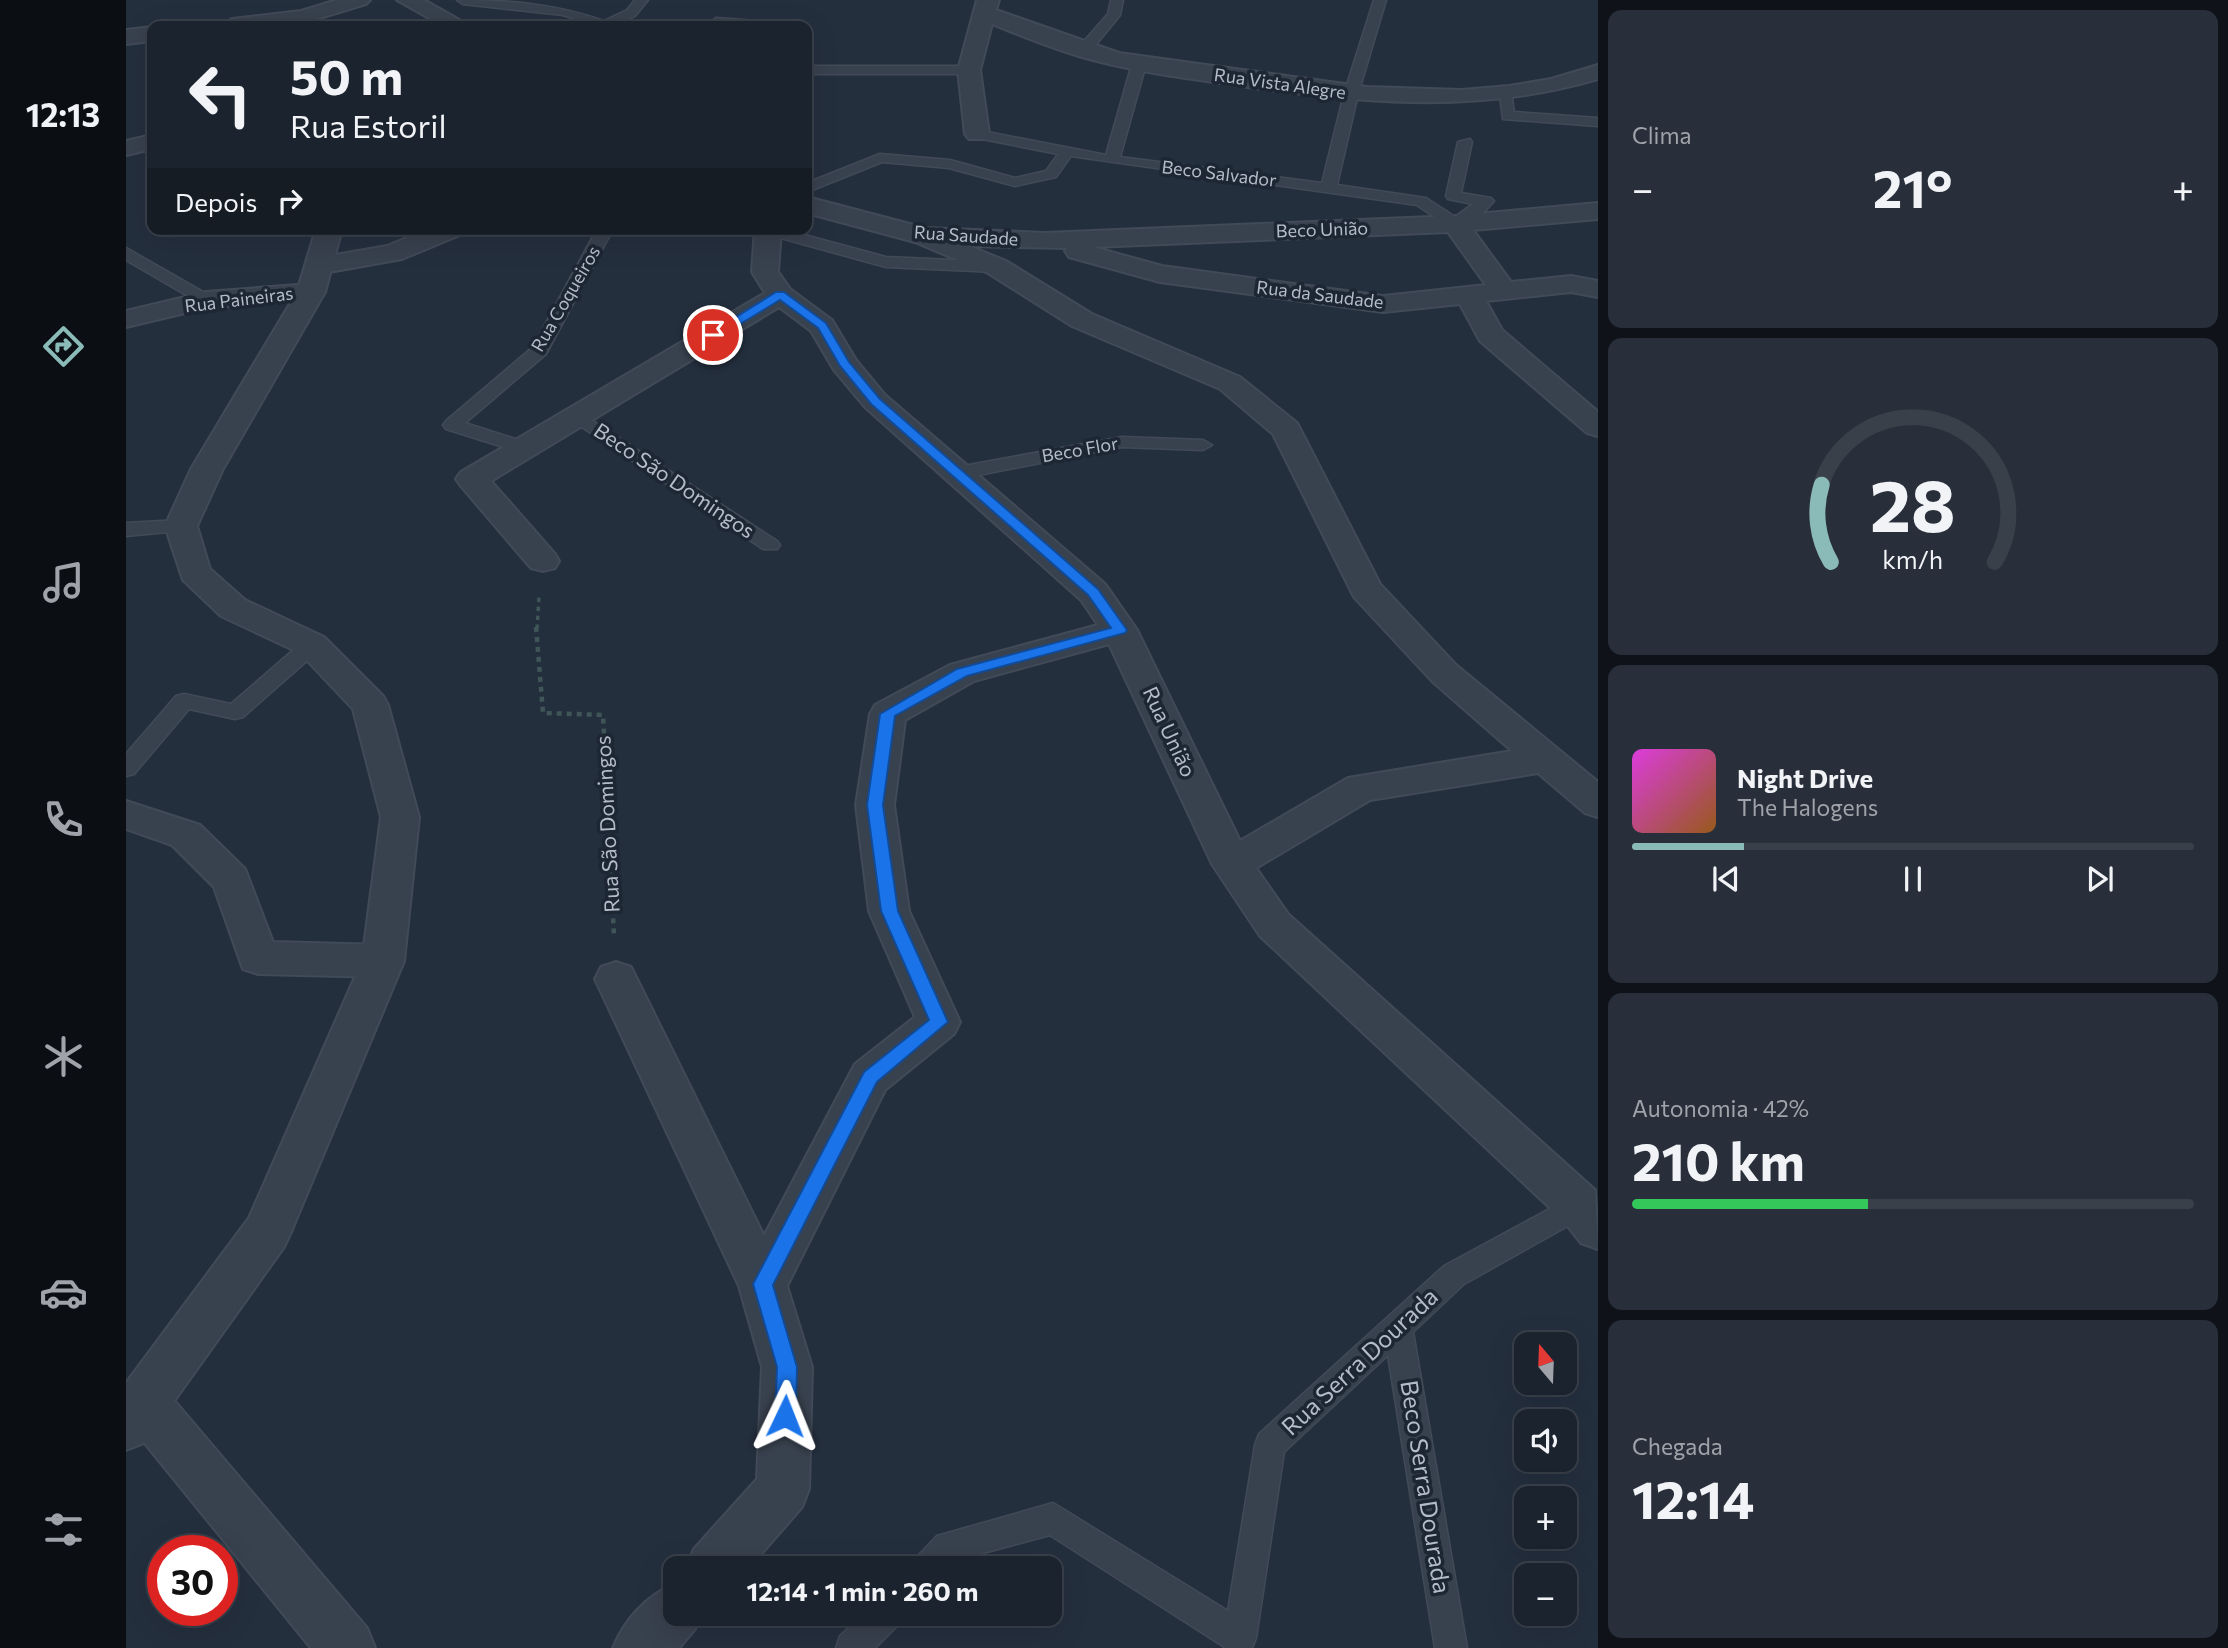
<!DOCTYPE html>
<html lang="pt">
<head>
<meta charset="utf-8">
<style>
  :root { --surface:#1b232e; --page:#282f3a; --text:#f1f3f6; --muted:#a0a4aa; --line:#39404a; --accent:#8bbbb9 }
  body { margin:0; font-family:Commissioner,sans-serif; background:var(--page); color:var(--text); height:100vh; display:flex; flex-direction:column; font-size:26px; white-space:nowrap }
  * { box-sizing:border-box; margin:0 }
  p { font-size:23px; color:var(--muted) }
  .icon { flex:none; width:38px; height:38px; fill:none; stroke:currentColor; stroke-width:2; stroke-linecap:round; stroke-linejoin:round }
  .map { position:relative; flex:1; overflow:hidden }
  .details { display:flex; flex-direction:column; gap:10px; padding:10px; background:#0f1319; width:630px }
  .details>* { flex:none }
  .hud { position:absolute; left:21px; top:21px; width:665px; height:214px; border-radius:14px; box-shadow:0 7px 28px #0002,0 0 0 2px var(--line); background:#1b232e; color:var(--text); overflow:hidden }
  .needle { width:46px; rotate:341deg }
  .buttons { position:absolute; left:1388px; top:1332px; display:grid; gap:14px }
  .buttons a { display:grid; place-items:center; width:63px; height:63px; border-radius:14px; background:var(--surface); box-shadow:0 7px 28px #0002,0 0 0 2px var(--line); font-size:35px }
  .speed { position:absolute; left:21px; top:1535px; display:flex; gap:14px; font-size:35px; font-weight:700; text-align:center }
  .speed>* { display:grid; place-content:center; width:91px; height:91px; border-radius:50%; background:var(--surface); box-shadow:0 7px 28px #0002,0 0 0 2px var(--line); line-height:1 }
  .speed .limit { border:10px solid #d22; background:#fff; color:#111 }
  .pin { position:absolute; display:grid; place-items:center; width:60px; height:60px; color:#fff; margin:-30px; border:4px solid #fff; border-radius:50%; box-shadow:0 2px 7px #0007 }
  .me { position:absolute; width:77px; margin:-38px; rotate:2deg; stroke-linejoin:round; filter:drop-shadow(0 0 5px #0008) }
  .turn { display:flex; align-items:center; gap:24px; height:147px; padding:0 28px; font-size:32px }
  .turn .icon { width:91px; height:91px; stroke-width:2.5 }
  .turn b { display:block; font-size:49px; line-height:60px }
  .then { display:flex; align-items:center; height:66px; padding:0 28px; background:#0003; gap:14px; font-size:26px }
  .big { font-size:52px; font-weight:700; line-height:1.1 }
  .details .tile { flex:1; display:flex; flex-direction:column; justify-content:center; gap:10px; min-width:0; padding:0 24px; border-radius:14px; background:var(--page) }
  .details .dial { align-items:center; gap:0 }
  .dial svg { height:182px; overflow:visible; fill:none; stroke:var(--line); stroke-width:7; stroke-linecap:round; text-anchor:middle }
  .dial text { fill:var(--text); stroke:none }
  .song { display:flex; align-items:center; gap:21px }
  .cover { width:84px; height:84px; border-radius:10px; background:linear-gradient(135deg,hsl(300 70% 55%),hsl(30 70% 35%)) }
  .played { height:7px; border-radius:4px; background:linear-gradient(90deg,var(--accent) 20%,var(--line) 20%) }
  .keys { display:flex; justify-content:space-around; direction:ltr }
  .heat { display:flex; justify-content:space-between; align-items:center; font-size:38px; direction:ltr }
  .charge { height:10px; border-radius:5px; background:linear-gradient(90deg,#34c759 42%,var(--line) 0) }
  .trip { position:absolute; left:537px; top:1556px; width:399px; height:70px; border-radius:14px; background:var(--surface); box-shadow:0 7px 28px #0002,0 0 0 2px var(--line); font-weight:700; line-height:70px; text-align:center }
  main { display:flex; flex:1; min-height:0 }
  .tab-bar { display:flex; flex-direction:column; width:126px; justify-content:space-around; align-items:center; background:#0b0e12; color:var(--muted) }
  .tab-bar .icon { width:49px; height:49px }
  .tab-bar .current { color:var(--accent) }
  .tab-bar b { font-size:32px; color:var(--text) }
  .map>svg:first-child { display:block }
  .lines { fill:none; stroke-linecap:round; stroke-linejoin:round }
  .service-casing { stroke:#414a57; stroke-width:3 }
  .minor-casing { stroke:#414a57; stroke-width:4 }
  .tertiary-casing { stroke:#414a57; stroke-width:4 }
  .path-far1 { stroke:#3f5557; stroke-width:3.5; stroke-dasharray:4.5 4.5; stroke-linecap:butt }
  .path { stroke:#3f5557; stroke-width:4.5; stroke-dasharray:5 5; stroke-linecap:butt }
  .service { fill:#38414e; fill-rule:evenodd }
  .minor { fill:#38414e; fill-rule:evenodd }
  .tertiary { fill:#38414e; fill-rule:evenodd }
  .route { fill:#1a73e8; stroke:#114b97; stroke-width:2 }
  .labels { text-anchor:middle; stroke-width:7; stroke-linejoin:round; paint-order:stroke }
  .far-street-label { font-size:18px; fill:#b4bcc9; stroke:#1d2633 }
  .street-label { font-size:21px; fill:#b4bcc9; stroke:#1d2633 }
  .near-street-label { font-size:24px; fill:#b4bcc9; stroke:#1d2633 }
</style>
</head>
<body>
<main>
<nav class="tab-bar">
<b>12:13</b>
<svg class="icon current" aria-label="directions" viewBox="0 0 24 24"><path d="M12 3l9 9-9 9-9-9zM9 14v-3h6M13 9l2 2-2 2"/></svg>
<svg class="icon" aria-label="music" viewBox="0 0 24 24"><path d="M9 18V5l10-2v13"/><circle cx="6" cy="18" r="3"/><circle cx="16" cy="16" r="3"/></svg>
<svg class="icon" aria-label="phone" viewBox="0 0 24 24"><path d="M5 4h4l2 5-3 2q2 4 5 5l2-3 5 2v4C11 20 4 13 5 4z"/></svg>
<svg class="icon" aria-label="climate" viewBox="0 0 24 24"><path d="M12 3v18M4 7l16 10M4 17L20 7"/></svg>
<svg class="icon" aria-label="car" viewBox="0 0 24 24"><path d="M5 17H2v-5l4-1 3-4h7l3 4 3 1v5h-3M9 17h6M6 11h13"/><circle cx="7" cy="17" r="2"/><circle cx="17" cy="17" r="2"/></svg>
<svg class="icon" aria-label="filters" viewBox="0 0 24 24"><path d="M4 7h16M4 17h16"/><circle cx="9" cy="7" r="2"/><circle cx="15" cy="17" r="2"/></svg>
</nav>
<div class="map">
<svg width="1472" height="1648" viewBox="0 0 1472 1648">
  <rect width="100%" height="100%" fill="#242f3e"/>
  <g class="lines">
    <g class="service-casing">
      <g id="service">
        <path d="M331,0C382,0 430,4 478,21L501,10L509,0H522L509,16L487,26H470L437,15L337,4Z"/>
        <path d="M985,0H997L994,15L963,53H953V47L982,14Z"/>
        <path d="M1248,0H1260L1232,94L1211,185L1300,198L1329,217L1347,204L1322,199L1320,196L1332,142L1344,139L1346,142L1335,193L1365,198L1368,201C1335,239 1326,229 1291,205L945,156L930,177L889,186L823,168L756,162L681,192V183L754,154L824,160L889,178L920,171L932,154L846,137V131L851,130L980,155L1006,64L1013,60L1020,64L994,157L1196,183L1218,94Z"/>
        <path d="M590,18L646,22L652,26H580Z"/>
        <path d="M681,66H843L850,70L843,74H681Z"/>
        <path d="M1373,89L1385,92L1388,112L1472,118V126L1377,119Z"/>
        <path d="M471,229H487L420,354L339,423L405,444L408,448L405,452H393L320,429L317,425L320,421L407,347Z"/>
        <path d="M656,229L760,257L871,262L879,267L871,272L760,267L636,233L633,230Z"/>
        <path d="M0,248L86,297L88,300L80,305L74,303L0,260Z"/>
        <path d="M453,412L651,541L654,545L651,549H637L447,421L444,417L447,413Z"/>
        <path d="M996,437L1077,440L1086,445L1077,450L996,447L832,479L823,473L832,467Z"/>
        <path d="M55,520L62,522L65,526L62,530L0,536V523Z"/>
        <path d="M186,638L193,640L196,645L193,650L117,717L109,719L63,709L8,774L0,776V754L50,696L58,694L105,704L179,640Z"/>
        <path d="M1453,1193L1463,1196L1467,1205L1463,1214L1338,1284L1287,1332L1341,1648H1309L1262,1355L1158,1452L1130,1638L1126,1648H1100L924,1535L831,1560L824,1568H786L791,1557L811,1536L927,1503L1102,1611L1129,1445L1133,1434L1318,1266Z"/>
        <path d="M737,1614H775L771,1626L749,1648H710L714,1636Z"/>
      </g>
    </g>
    <g class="minor-casing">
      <g id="minor">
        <path d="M271,0H298L344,26H317Z"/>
        <path d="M851,0H873L870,10L993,53L1241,87L1336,90L1383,86L1425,79L1472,65V79C1358,113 1245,104 1129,88C1075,80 1020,74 967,60C932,51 899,37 866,24L854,70L863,134L859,139H843L839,134L832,70Z"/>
        <path d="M26,135V149L0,155V141Z"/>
        <path d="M681,197L799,228L919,233L1329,216L1472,203V219L1347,230L1385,282L1445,276L1472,281V297L1445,292L1360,301L1376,330L1472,412V436L1461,433L1354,341L1334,304L1257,312L1034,282L943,257L939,251L941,248L843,246L880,261L966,314L1114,377L1171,423L1254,584L1330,665L1472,782V817L1459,813L1412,773L1244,800L1130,868L1162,914L1469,1190L1472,1249L1455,1243L1437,1220L1134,936L1086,864L983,644L848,681L779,720L768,805L783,911L834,1022L828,1034L759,1090L661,1286L686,1367L683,1489L676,1507L623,1568H560L568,1549L631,1479L636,1367L613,1286L469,979L475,967L490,962L505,967L638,1236L729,1064L789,1017L743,911L730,805L744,714L749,705L824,665L972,625L955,600L739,407L708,370L685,331L653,307L365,481L429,554L433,561L429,568L417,571L405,568L335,486L330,479L335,472L639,293L626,272L629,229H655L652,272L664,289L706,320L730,360L759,395L979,584L1011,630L1114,841L1222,778L1386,751L1306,681L1228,597L1147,434L1094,389L946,326L862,273L789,242L681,213ZM1322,232L1360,285L1257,296L1036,266L967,247Z"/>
        <path d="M302,229H338L334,235L276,259L192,274L183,272L179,266L183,260L192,258L261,246Z"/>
        <path d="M185,284L195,286L199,292L195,298L80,308L0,327V311L80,292Z"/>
        <path d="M0,801L74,825L119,869L147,942L257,945L272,949L278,961L272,973L257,977L132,974L117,969L88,887L46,845L0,829Z"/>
        <path d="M17,1378L35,1385L241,1628L249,1648H185L0,1420V1384Z"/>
        <path d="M550,1583V1614H576L569,1629L553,1648H487C499,1619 521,1595 550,1583Z"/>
      </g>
    </g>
    <g class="tertiary-casing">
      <g id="tertiary">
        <path d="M211,0H244L240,4L177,23L95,26L106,19L175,11Z"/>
        <path d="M26,27V41L0,44V30Z"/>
        <path d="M190,229H216L199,292L97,469L71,526L84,569L119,600L198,637L257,696L262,705L293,817L278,961L165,1232L158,1247L18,1443L0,1450V1383L123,1218L236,961L255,817L227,709L174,653L95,616L57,580L39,526L65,469L171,292Z"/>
      </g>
    </g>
    <path class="path-far1" d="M411,629L413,597"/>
    <path class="path" d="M410,627L417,713L477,715L488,936"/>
    <use href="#service" class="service"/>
    <use href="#minor" class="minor"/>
    <use href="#tertiary" class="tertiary"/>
  </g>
  <path class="route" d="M650,292H658L700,323L723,362L754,399L972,589L1001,630L999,633L841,676L769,716L757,805L772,911L822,1022L751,1082L647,1285L671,1367L670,1416L667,1423L659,1426L652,1423L649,1416L651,1367L627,1284L738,1072L803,1020L755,911L741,805L754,714L831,669L985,628L962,595L745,404L714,366L692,328L654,300L591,338L581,335Z"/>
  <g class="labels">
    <g class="far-street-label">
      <text transform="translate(1154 84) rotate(8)" y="6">Rua Vista Alegre</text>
      <text transform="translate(1093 174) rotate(7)" y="6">Beco Salvador</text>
      <text transform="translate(1196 230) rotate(-2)" y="6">Beco União</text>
      <text transform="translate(840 236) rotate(4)" y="6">Rua Saudade</text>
      <text transform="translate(1194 295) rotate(7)" y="6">Rua da Saudade</text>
      <text transform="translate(440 299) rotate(-60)" y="6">Rua Coqueiros</text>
      <text transform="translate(113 300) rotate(-7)" y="6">Rua Paineiras</text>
      <text transform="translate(954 450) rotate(-10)" y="6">Beco Flor</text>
    </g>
    <g class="street-label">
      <text transform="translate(548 481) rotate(34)" y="7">Beco São Domingos</text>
      <text transform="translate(1043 732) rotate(65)" y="7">Rua União</text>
      <text transform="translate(482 824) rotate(-93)" y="7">Rua São Domingos</text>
    </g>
    <g class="near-street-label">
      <text transform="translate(1234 1362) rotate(-43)" y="8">Rua Serra Dourada</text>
      <text transform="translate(1299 1487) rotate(81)" y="8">Beco Serra Dourada</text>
    </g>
  </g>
</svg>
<div class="buttons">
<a><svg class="needle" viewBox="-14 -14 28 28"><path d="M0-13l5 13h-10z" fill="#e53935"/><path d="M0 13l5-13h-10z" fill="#a0a4aa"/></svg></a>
<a><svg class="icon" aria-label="sound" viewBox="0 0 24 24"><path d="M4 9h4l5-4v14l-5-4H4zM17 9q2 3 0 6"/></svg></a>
<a>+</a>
<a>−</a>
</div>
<div class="speed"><div class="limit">30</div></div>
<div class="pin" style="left:587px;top:335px;background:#d93025"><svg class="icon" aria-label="arrive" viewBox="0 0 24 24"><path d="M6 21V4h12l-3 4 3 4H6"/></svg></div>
<svg class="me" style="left:659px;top:1416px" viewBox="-20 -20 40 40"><path d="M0-17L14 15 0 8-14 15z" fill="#1a73e8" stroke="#fff" stroke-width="4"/></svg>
<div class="trip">12:14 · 1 min · 260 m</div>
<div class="hud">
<div class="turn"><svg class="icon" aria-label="left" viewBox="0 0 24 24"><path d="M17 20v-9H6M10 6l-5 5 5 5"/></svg><div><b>50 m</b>Rua Estoril</div></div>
<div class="then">Depois<svg class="icon" aria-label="right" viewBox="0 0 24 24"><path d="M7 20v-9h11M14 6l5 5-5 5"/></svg></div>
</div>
</div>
<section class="details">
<div class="tile"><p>Clima</p>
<div class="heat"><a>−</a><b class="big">21°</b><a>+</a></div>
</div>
<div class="tile dial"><svg viewBox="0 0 100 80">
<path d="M14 69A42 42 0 1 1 86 69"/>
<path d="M14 69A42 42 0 0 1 10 35" stroke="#8bbbb9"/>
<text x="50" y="56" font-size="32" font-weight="700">28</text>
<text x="50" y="72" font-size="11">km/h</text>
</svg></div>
<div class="tile">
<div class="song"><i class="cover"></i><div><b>Night Drive</b><p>The Halogens</p></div></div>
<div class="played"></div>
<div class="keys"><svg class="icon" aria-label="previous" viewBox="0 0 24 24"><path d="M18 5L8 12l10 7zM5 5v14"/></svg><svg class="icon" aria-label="pause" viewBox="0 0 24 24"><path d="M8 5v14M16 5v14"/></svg><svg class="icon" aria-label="next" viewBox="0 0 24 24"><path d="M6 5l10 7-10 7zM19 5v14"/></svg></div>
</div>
<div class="tile"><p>Autonomia · 42%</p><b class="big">210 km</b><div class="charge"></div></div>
<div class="tile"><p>Chegada</p><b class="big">12:14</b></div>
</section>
</main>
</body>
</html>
